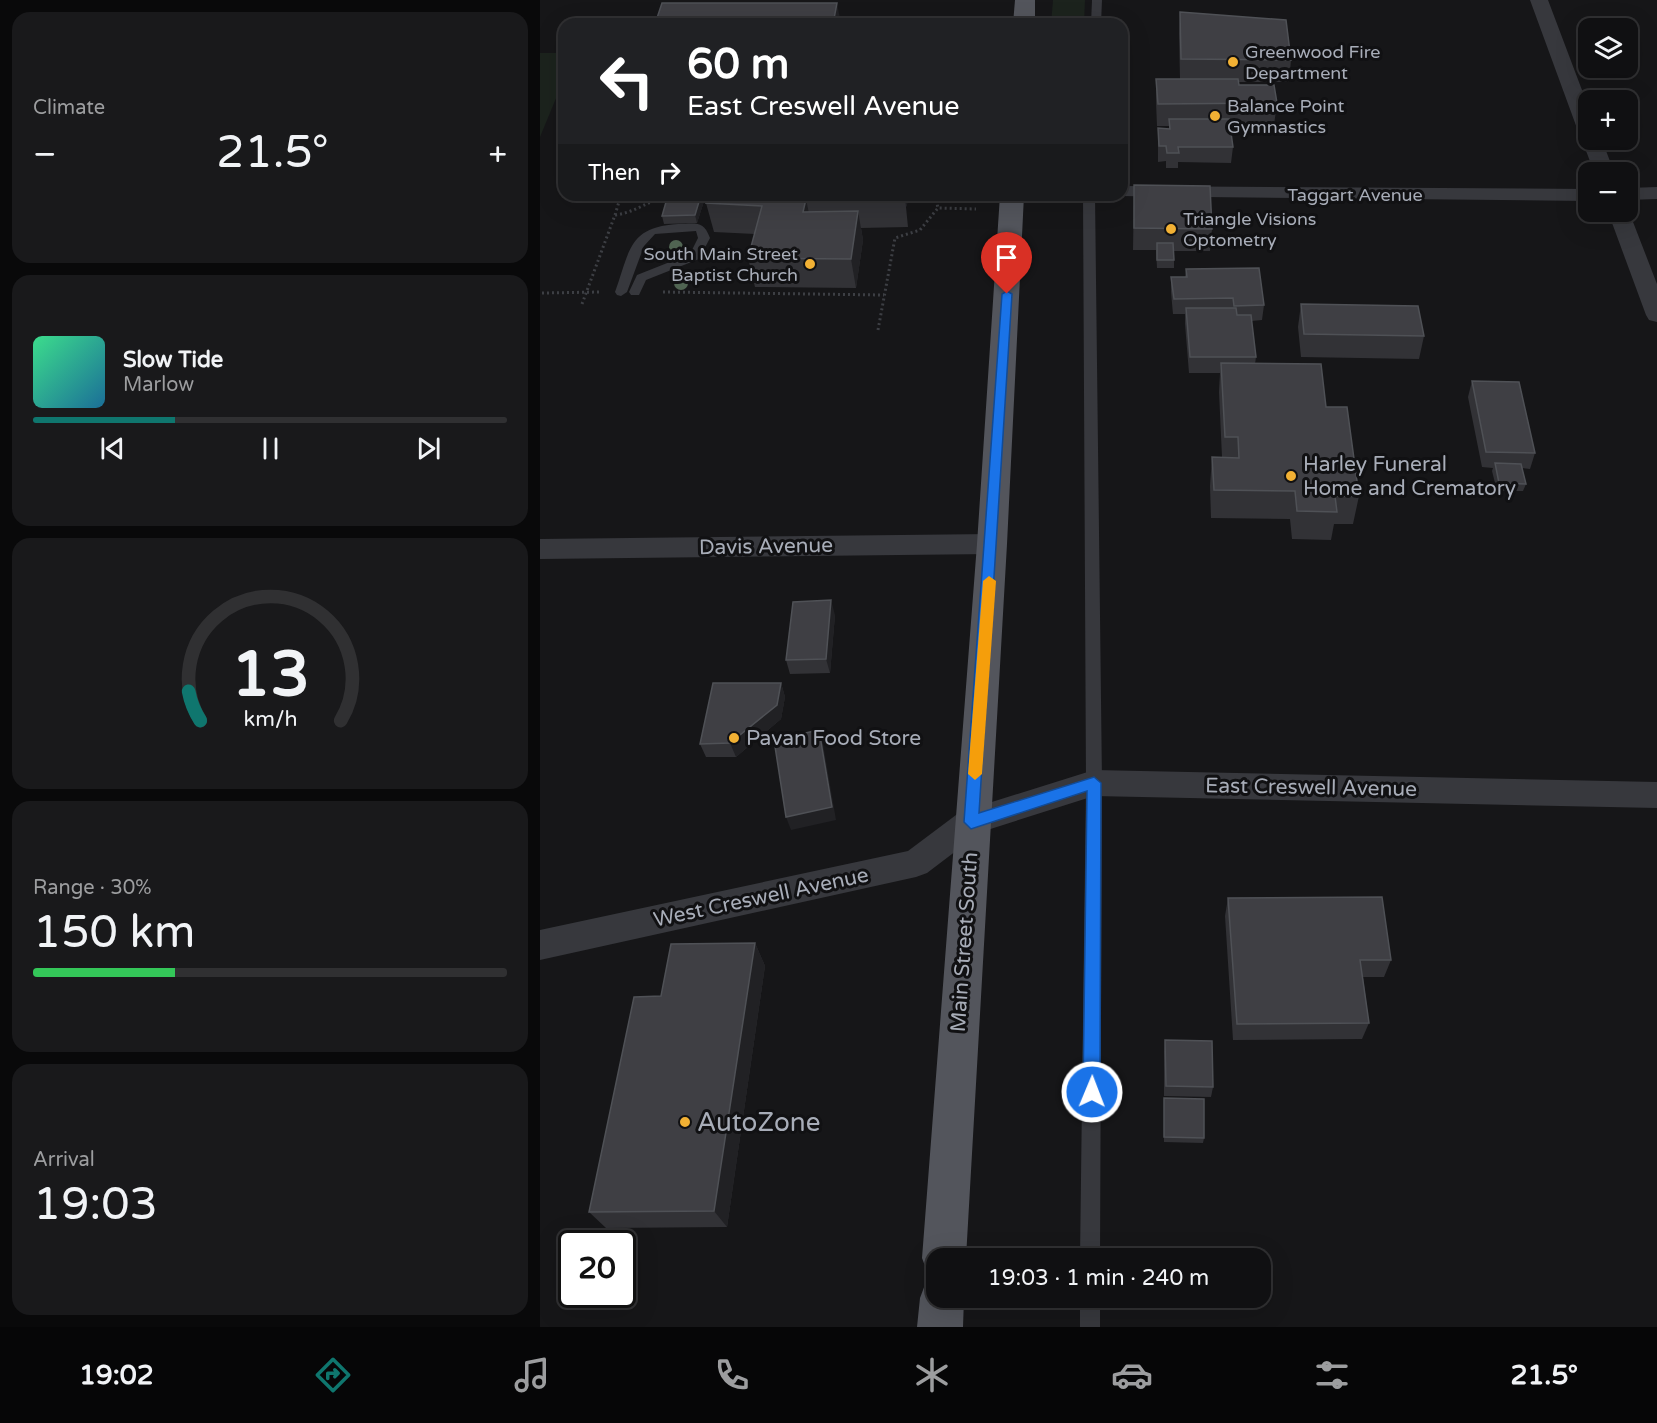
<!DOCTYPE html>
<html lang="en">
<head>
<meta charset="utf-8">
<style>
  :root { --surface:#101012; --page:#19191b; --text:#f1f3f6; --muted:#9c9d9f; --line:#303032; --accent:#0f766e }
  body { margin:0; font-family:"Varela Round",sans-serif; background:var(--page); color:var(--text); height:100vh; display:flex; flex-direction:column; font-size:22px; white-space:nowrap }
  * { box-sizing:border-box; margin:0 }
  p { font-size:20px; color:var(--muted) }
  .icon { flex:none; width:33px; height:33px; fill:none; stroke:currentColor; stroke-width:2; stroke-linecap:round; stroke-linejoin:round }
  .map { position:relative; flex:1; overflow:hidden }
  .panel { display:flex; flex-direction:column; gap:12px; padding:12px; background:#09090a; width:540px }
  .panel>* { flex:none }
  .banner { position:absolute; left:18px; top:18px; width:570px; height:183px; border-radius:18px; box-shadow:0 6px 24px #0002,0 0 0 2px var(--line); background:#202124; color:#fff; overflow:hidden }
  .controls { position:absolute; left:1038px; top:18px; display:grid; gap:12px }
  .controls a { display:grid; place-items:center; width:60px; height:60px; border-radius:12px; background:var(--surface); box-shadow:0 6px 24px #0002,0 0 0 2px var(--line); font-size:30px }
  .speed { position:absolute; left:18px; top:1230px; display:flex; gap:12px; font-size:30px; font-weight:700; text-align:center }
  .speed>* { display:grid; place-content:center; width:78px; height:78px; border-radius:50%; background:var(--surface); box-shadow:0 6px 24px #0002,0 0 0 2px var(--line); line-height:1 }
  .speed .limit { border:3px solid #111; border-radius:9px; background:#fff; color:#111 }
  .pin { position:absolute; display:grid; place-items:center; width:51px; height:51px; color:#fff; margin:-62px -26px; border-radius:50% 50% 50% 0; rotate:-45deg; box-shadow:0 0 6px #0007 }
  .pin .icon { rotate:45deg }
  .me { position:absolute; width:66px; margin:-33px; rotate:1deg; stroke-linejoin:round; filter:drop-shadow(0 0 4px #0008) }
  .turn { display:flex; align-items:center; gap:21px; height:126px; padding:0 30px; font-size:27px }
  .turn .icon { width:78px; height:78px; stroke-width:2.5 }
  .turn b { display:block; font-size:42px; line-height:51px }
  .then { display:flex; align-items:center; height:57px; padding:0 30px; background:#0003; gap:12px; font-size:22px }
  .big { font-size:45px; font-weight:600; line-height:1.1 }
  .panel .card { flex:1; display:flex; flex-direction:column; justify-content:center; gap:9px; min-width:0; padding:0 21px; border-radius:18px; background:var(--page) }
  .panel .dial { align-items:center; gap:0 }
  .dial svg { height:156px; overflow:visible; fill:none; stroke:var(--line); stroke-width:7; stroke-linecap:round; text-anchor:middle }
  .dial text { fill:var(--text); stroke:none }
  .song { display:flex; align-items:center; gap:18px }
  .cover { width:72px; height:72px; border-radius:9px; background:linear-gradient(135deg,hsl(150 70% 55%),hsl(200 70% 35%)) }
  .played { height:6px; border-radius:3px; background:linear-gradient(90deg,var(--accent) 30%,var(--line) 30%) }
  .keys { display:flex; justify-content:space-around; direction:ltr }
  .heat { display:flex; justify-content:space-between; align-items:center; font-size:33px; direction:ltr }
  .charge { height:9px; border-radius:4px; background:linear-gradient(90deg,#34c759 30%,var(--line) 0) }
  .trip { position:absolute; left:386px; top:1248px; width:345px; height:60px; border-radius:18px; background:var(--surface); box-shadow:0 6px 24px #0002,0 0 0 2px var(--line); font-weight:600; line-height:60px; text-align:center }
  .tabs { display:flex; height:96px; justify-content:space-around; align-items:center; background:#060607; color:var(--muted) }
  .tabs .icon { width:42px; height:42px }
  .tabs .selected { color:var(--accent) }
  .tabs b { font-size:27px; color:var(--text) }
  main { display:flex; flex:1; min-height:0 }
  .map>svg:first-child { display:block }
  .green { fill:#1c231d }
  .lines { fill:none; stroke-linecap:round; stroke-linejoin:round }
  .path { stroke:#3d3f44; stroke-width:3; stroke-dasharray:2 3; stroke-linecap:butt }
  .service { fill:#37383d; fill-rule:evenodd }
  .minor { fill:#37383d; fill-rule:evenodd }
  .primary { fill:#53555c; fill-rule:evenodd }
  .tree { fill:#506452 }
  .wall { fill:#323236 }
  .shaded-wall { fill:#212124 }
  .building { fill:#3f3f44; stroke:#4f5156; stroke-width:1.5 }
  .route { fill:#1a73e8; stroke:#114b97; stroke-width:1.5 }
  .slow { fill:#f59e0b }
  .poi-dot { fill:#f2b134; stroke:#111113; stroke-width:2 }
  .labels { text-anchor:middle; stroke-width:6; stroke-linejoin:round; paint-order:stroke }
  .far-poi-label { font-size:18px; fill:#a8adb8; stroke:#111113; text-anchor:start }
  .far-street-label { font-size:18px; fill:#a8adb8; stroke:#111113 }
  .poi-label { font-size:21px; fill:#a8adb8; stroke:#111113; text-anchor:start }
  .street-label { font-size:21px; fill:#a8adb8; stroke:#111113 }
  .near-poi-label { font-size:26px; fill:#a8adb8; stroke:#111113; text-anchor:start }
</style>
</head>
<body>
<main>
<section class="panel">
<div class="card"><p>Climate</p>
<div class="heat"><a>−</a><b class="big">21.5°</b><a>+</a></div>
</div>
<div class="card">
<div class="song"><i class="cover"></i><div><b>Slow Tide</b><p>Marlow</p></div></div>
<div class="played"></div>
<div class="keys"><svg class="icon" aria-label="previous" viewBox="0 0 24 24"><path d="M18 5L8 12l10 7zM5 5v14"/></svg><svg class="icon" aria-label="pause" viewBox="0 0 24 24"><path d="M8 5v14M16 5v14"/></svg><svg class="icon" aria-label="next" viewBox="0 0 24 24"><path d="M6 5l10 7-10 7zM19 5v14"/></svg></div>
</div>
<div class="card dial"><svg viewBox="0 0 100 80">
<path d="M14 69A42 42 0 1 1 86 69"/>
<path d="M14 69A42 42 0 0 1 8 54" stroke="#0f766e"/>
<text x="50" y="56" font-size="32" font-weight="700">13</text>
<text x="50" y="72" font-size="11">km/h</text>
</svg></div>
<div class="card"><p>Range · 30%</p><b class="big">150 km</b><div class="charge"></div></div>
<div class="card"><p>Arrival</p><b class="big">19:03</b></div>
</section>
<div class="map">
<svg width="1117" height="1327" viewBox="0 0 1117 1327">
  <rect width="100%" height="100%" fill="#161618"/>
  <g class="green">
    <path d="M513,0H545L544,24H511Z"/>
    <path d="M0,53H24V79L0,137Z"/>
  </g>
  <g class="lines">
    <g class="path">
      <path d="M296,23L315,24"/>
      <path d="M395,195L398,208L436,209"/>
      <path d="M75,215L81,195"/>
      <path d="M123,292L344,295"/>
      <path d="M2,293L61,292"/>
      <path d="M42,304L75,215C95,213 110,199 130,196"/>
      <path d="M338,330L355,238L380,230L398,208"/>
    </g>
    <g class="service">
      <path d="M552,0H562L561,24H551Z"/>
      <path d="M543,195H555L562,783L560,1258H540L546,783Z"/>
      <path d="M138,224C156,224 163,220 170,238L159,259L106,280L99,295H91L89,292L97,275L150,254L158,238L156,231L115,234L104,246L87,292L81,296L77,295L75,292C90,251 88,227 138,224Z"/>
      <rect x="540" y="1298" width="20" height="29"/>
    </g>
    <g class="minor">
      <path d="M990,0H1008L1048,106V140H1062L1074,172H1054L1042,140L1045,136L1038,131Z"/>
      <path d="M582,186L1048,189V201L575,196L582,195Z"/>
      <path d="M1117,187V199L1088,200V188Z"/>
      <path d="M1088,209L1117,284V322L1109,320L1106,315L1068,212H1088Z"/>
      <path d="M452,534L461,537L465,544L461,551L452,554L0,559V539Z"/>
      <path d="M554,770L1117,782V808L554,796L441,832L387,873L376,877L0,960V930L368,851L420,812Z"/>
    </g>
    <g class="primary">
      <path d="M475,0H495V24H473Z"/>
      <path d="M460,195H484L467,544L426,1258H396V1277L388,1274L382,1258L437,544Z"/>
      <path d="M396,1278V1298H424L423,1327H377L380,1298L386,1282Z"/>
    </g>
  </g>
  <g class="tree">
    <circle cx="136" cy="247" r="7"/>
    <circle cx="141" cy="283" r="7"/>
  </g>
  <g class="wall">
    <path d="M640,12L751,60L749,82H699V85L737,103L734,125L690,126L693,147L691,163L638,162V168H626V161L618,162V128L629,129V126H617L616,101V79H640L639,34Z"/>
    <path d="M594,185L672,229L670,251H634V268H617L616,250H593Z"/>
    <path d="M128,195H162L164,201L157,223L124,224L122,216Z"/>
    <path d="M169,195H370L366,207L368,227L321,228L323,240L316,288L215,287L208,258L215,234L174,232L166,203Z"/>
    <path d="M646,269L724,305L722,320L711,321L716,357L715,364L786,407L819,496L813,524H794L791,540L752,539L750,519L671,518L670,486L672,457H682L679,392L680,373H649L645,324V314H633L631,292V277H645Z"/>
    <path d="M761,304L884,336L879,359L761,357L758,327Z"/>
    <path d="M932,381L995,453L990,469L982,468L986,484L983,491H957L952,471L953,468L942,467L928,397Z"/>
    <path d="M295,615L290,673L250,674L246,660Z"/>
    <path d="M241,683L245,697L241,719L196,757H166L160,744Z"/>
    <path d="M688,898L851,960L844,977H823L829,1023L822,1039L693,1040L685,916Z"/>
    <path d="M215,943L225,966L187,1227L66,1228L49,1212L121,996Z"/>
    <path d="M625,1040L673,1087L671,1097L624,1096V1051Z"/>
    <path d="M624,1098L664,1138L663,1143L624,1142Z"/>
  </g>
  <g class="shaded-wall">
    <path d="M297,3L301,24H293Z"/>
    <path d="M155,195H162L164,201L157,223L155,215Z"/>
    <path d="M364,195H370L366,207L365,198Z"/>
    <path d="M266,199L272,228L263,212Z"/>
    <path d="M318,211L323,240L316,288L311,259Z"/>
    <path d="M291,600L295,615L290,673L286,659Z"/>
    <path d="M241,683L245,697L241,719L196,757L190,743Z"/>
    <path d="M279,730L283,744L296,820L251,830L246,817Z"/>
    <path d="M215,943L225,966L187,1227L174,1211Z"/>
  </g>
  <g class="building">
    <path d="M122,3H297L293,24H115Z"/>
    <path d="M640,12L746,20L751,60L641,59Z"/>
    <path d="M616,79H698L699,85H734L737,103L618,104Z"/>
    <path d="M629,119H689L693,147H638L639,153H627L626,146H619L618,128L630,129Z"/>
    <path d="M594,185L670,186L672,229L594,228Z"/>
    <path d="M128,195H161L155,215L122,216Z"/>
    <path d="M169,195H364L365,198L266,199L263,212L318,211L311,259L208,258L222,206L166,203Z"/>
    <path d="M617,243H633L634,260H617Z"/>
    <path d="M719,268L724,305L694,306L693,298L634,299L631,277H647L646,269Z"/>
    <path d="M761,304L878,306L884,336L764,334Z"/>
    <path d="M646,308H696L697,315H711L716,357H650Z"/>
    <path d="M681,363L781,364L786,407H807L819,496H795L797,512L757,511L755,491L674,490L672,457L699,458L698,437H685Z"/>
    <path d="M932,381L979,382L995,453L946,452Z"/>
    <path d="M955,463L981,464L986,484L959,483Z"/>
    <path d="M291,600L286,659L246,660L253,602Z"/>
    <path d="M173,683H241L237,705L190,743L160,744Z"/>
    <path d="M279,730L292,807L246,817L234,740Z"/>
    <path d="M842,897L851,960H820L829,1023L697,1024L688,898Z"/>
    <path d="M215,943L174,1211L49,1212L94,997L121,996L131,944Z"/>
    <path d="M625,1040L672,1041L673,1087L626,1086Z"/>
    <path d="M624,1098L664,1099V1138L624,1137Z"/>
  </g>
  <path class="route" d="M467,291L472,294L439,813L554,777L561,783L560,1092L558,1098L552,1100L546,1098L543,1092L547,791L431,829L424,822L462,294Z"/>
  <path class="slow" d="M449,576L456,581L442,774L435,780L428,774L443,581Z"/>
  <g class="poi-dot">
    <circle cx="693" cy="62" r="6"/>
    <circle cx="675" cy="116" r="6"/>
    <circle cx="631" cy="229" r="6"/>
    <circle cx="270" cy="264" r="6"/>
    <circle cx="751" cy="476" r="6"/>
    <circle cx="194" cy="738" r="6"/>
    <circle cx="145" cy="1122" r="6"/>
  </g>
  <g class="labels">
    <g class="far-poi-label">
      <text x="705" y="58">Greenwood Fire<tspan x="705" dy="21">Department</tspan></text>
      <text x="687" y="112">Balance Point<tspan x="687" dy="21">Gymnastics</tspan></text>
      <text x="643" y="225">Triangle Visions<tspan x="643" dy="21">Optometry</tspan></text>
      <text x="258" y="260" text-anchor="end">South Main Street<tspan x="258" dy="21">Baptist Church</tspan></text>
    </g>
    <g class="far-street-label">
      <text x="815" y="201">Taggart Avenue</text>
    </g>
    <g class="poi-label">
      <text x="763" y="471">Harley Funeral<tspan x="763" dy="24">Home and Crematory</tspan></text>
      <text x="206" y="745">Pavan Food Store</text>
    </g>
    <g class="street-label">
      <text transform="translate(226 546) rotate(-1)" y="7">Davis Avenue</text>
      <text transform="translate(771 787) rotate(1)" y="7">East Creswell Avenue</text>
      <text transform="translate(221 897) rotate(-12)" y="7">West Creswell Avenue</text>
      <text transform="translate(424 942) rotate(-86)" y="7">Main Street South</text>
    </g>
    <g class="near-poi-label">
      <text x="157" y="1131">AutoZone</text>
    </g>
  </g>
</svg>
<div class="controls">
<a><svg class="icon" aria-label="layers" viewBox="0 0 24 24"><path d="M12 4l9 5-9 5-9-5zM3 14l9 5 9-5"/></svg></a>
<a>+</a>
<a>−</a>
</div>
<div class="speed"><div class="limit">20</div></div>
<div class="pin" style="left:467px;top:294px;background:#d93025"><svg class="icon" aria-label="arrive" viewBox="0 0 24 24"><path d="M6 21V4h12l-3 4 3 4H6"/></svg></div>
<svg class="me" style="left:552px;top:1092px" viewBox="-20 -20 40 40"><circle r="17" fill="#1a73e8" stroke="#fff" stroke-width="3"/><path d="M0-11L8 9 0 5-8 9z" fill="#fff"/></svg>
<div class="trip">19:03 · 1 min · 240 m</div>
<div class="banner">
<div class="turn"><svg class="icon" aria-label="left" viewBox="0 0 24 24"><path d="M17 20v-9H6M10 6l-5 5 5 5"/></svg><div><b>60 m</b>East Creswell Avenue</div></div>
<div class="then">Then<svg class="icon" aria-label="right" viewBox="0 0 24 24"><path d="M7 20v-9h11M14 6l5 5-5 5"/></svg></div>
</div>
</div>
</main>
<nav class="tabs">
<b>19:02</b>
<svg class="icon selected" aria-label="directions" viewBox="0 0 24 24"><path d="M12 3l9 9-9 9-9-9zM9 14v-3h6M13 9l2 2-2 2"/></svg>
<svg class="icon" aria-label="music" viewBox="0 0 24 24"><path d="M9 18V5l10-2v13"/><circle cx="6" cy="18" r="3"/><circle cx="16" cy="16" r="3"/></svg>
<svg class="icon" aria-label="phone" viewBox="0 0 24 24"><path d="M5 4h4l2 5-3 2q2 4 5 5l2-3 5 2v4C11 20 4 13 5 4z"/></svg>
<svg class="icon" aria-label="climate" viewBox="0 0 24 24"><path d="M12 3v18M4 7l16 10M4 17L20 7"/></svg>
<svg class="icon" aria-label="car" viewBox="0 0 24 24"><path d="M5 17H2v-5l4-1 3-4h7l3 4 3 1v5h-3M9 17h6M6 11h13"/><circle cx="7" cy="17" r="2"/><circle cx="17" cy="17" r="2"/></svg>
<svg class="icon" aria-label="filters" viewBox="0 0 24 24"><path d="M4 7h16M4 17h16"/><circle cx="9" cy="7" r="2"/><circle cx="15" cy="17" r="2"/></svg>
<b>21.5°</b>
</nav>
</body>
</html>
